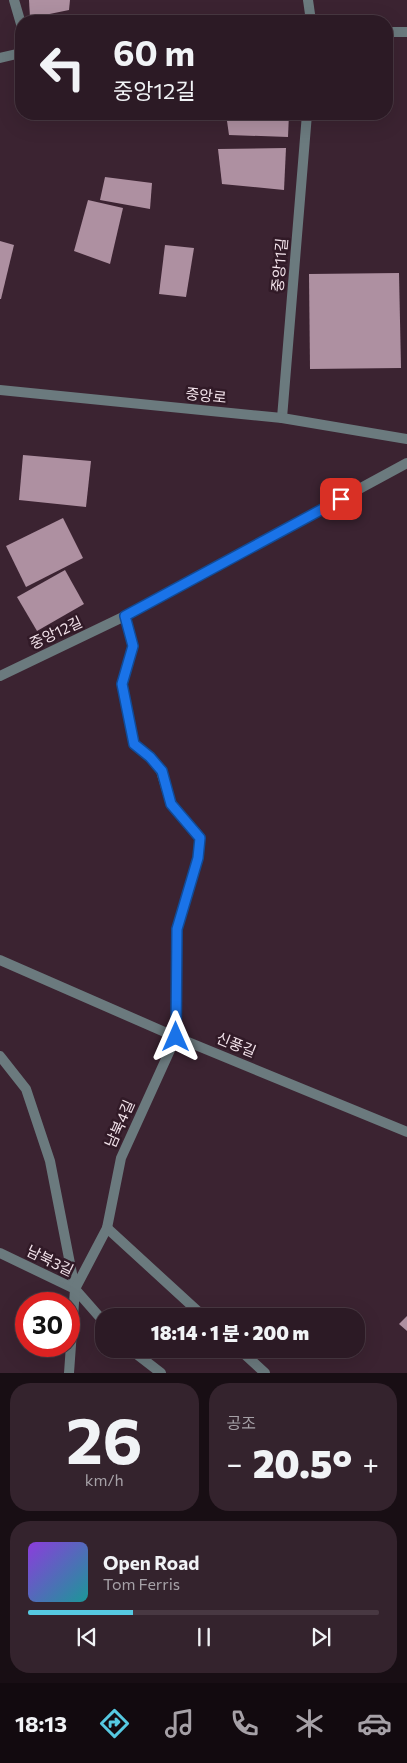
<!DOCTYPE html>
<html lang="ko">
<head>
<meta charset="utf-8">
<style>
  :root { --surface:#2c1a25; --page:#34232d; --text:#f1f3f6; --muted:#a6a1a7; --line:#483842; --accent:#56c9e1 }
  body { margin:0; font-family:Commissioner,"Noto Sans KR",sans-serif; background:var(--page); color:var(--text); height:100vh; display:flex; flex-direction:column; font-size:19px; white-space:nowrap }
  * { box-sizing:border-box; margin:0 }
  p { font-size:16px; color:var(--muted) }
  .icon { flex:none; width:28px; height:28px; fill:none; stroke:currentColor; stroke-width:2; stroke-linecap:round; stroke-linejoin:round }
  .map { position:relative; height:1373px; overflow:hidden }
  .panel { display:flex; flex-direction:column; gap:10px; padding:10px; background:#180e14; flex:1 }
  .panel>* { flex:none }
  .guide { position:absolute; left:15px; top:15px; width:378px; height:105px; border-radius:20px; box-shadow:0 5px 20px #0002,0 0 0 1px var(--line); background:#2c1a25; color:var(--text); overflow:hidden }
  .speed { position:absolute; left:15px; top:1292px; display:flex; gap:10px; font-size:25px; font-weight:700; text-align:center }
  .speed>* { display:grid; place-content:center; width:65px; height:65px; border-radius:50%; background:var(--surface); box-shadow:0 5px 20px #0002,0 0 0 1px var(--line); line-height:1 }
  .speed .limit { border:8px solid #d22; background:#fff; color:#111 }
  .pin { position:absolute; display:grid; place-items:center; width:42px; height:42px; color:#fff; margin:-21px; border-radius:10px; box-shadow:0 2px 8px #0006 }
  .me { position:absolute; width:55px; margin:-28px; rotate:0deg; stroke-linejoin:round; filter:drop-shadow(0 0 4px #0008) }
  .turn { display:flex; align-items:center; gap:18px; height:105px; padding:0 15px; font-size:22px }
  .turn .icon { width:65px; height:65px; stroke-width:2.5 }
  .turn b { display:block; font-size:35px; line-height:42px }
  .big { font-size:38px; font-weight:800; line-height:1.1 }
  .panel .widget { flex:1; display:flex; flex-direction:column; justify-content:center; gap:8px; min-width:0; padding:0 18px; border-radius:20px; background:var(--page) }
  .panel .dial { align-items:center; gap:0 }
  .dial b { font-size:65px; line-height:1 }
  .song { display:flex; align-items:center; gap:15px }
  .cover { width:60px; height:60px; border-radius:8px; background:linear-gradient(135deg,hsl(270 70% 55%),hsl(180 70% 35%)) }
  .played { height:5px; border-radius:2px; background:linear-gradient(90deg,var(--accent) 30%,var(--line) 30%) }
  .keys { display:flex; justify-content:space-around; direction:ltr }
  .heat { display:flex; justify-content:space-between; align-items:center; font-size:28px; direction:ltr }
  .panel .tiles { flex:1; display:grid; gap:10px; grid-template-columns:1fr 1fr }
  .widget:last-child { grid-column:span 2 }
  .trip { position:absolute; left:95px; top:1308px; width:270px; height:50px; border-radius:20px; background:var(--surface); box-shadow:0 5px 20px #0002,0 0 0 1px var(--line); font-weight:800; line-height:50px; text-align:center }
  .tabs { display:flex; height:80px; justify-content:space-around; align-items:center; background:#120a0f; color:var(--muted) }
  .tabs .icon { width:35px; height:35px }
  .tabs .on { color:var(--accent) }
  .tabs b { font-size:22px; color:var(--text) }
  .map>svg:first-child { display:block }
  .building { fill:#ae90a1 }
  .lines { fill:none; stroke-linecap:round; stroke-linejoin:round }
  .minor { stroke:#6b7a7e; stroke-width:10 }
  .tertiary { stroke:#6b7a7e; stroke-width:10 }
  .route-casing { stroke:#114b97; stroke-width:12 }
  .route { stroke:#1a73e8; stroke-width:9 }
  .labels { text-anchor:middle; stroke-width:5; stroke-linejoin:round; paint-order:stroke }
  .street-label { font-size:15px; fill:#f2e2ea; stroke:#311a27 }
</style>
</head>
<body>
<div class="map">
<svg width="407" height="1373" viewBox="0 0 407 1373">
  <rect width="100%" height="100%" fill="#3b2331"/>
  <g class="building">
    <path d="M29,0H70L69,10L30,18Z"/>
    <path d="M226,114H289L288,137L229,135Z"/>
    <path d="M286,148L284,190L222,184L218,149Z"/>
    <path d="M105,177L152,183L150,209L100,200Z"/>
    <path d="M88,200L123,208L110,264L74,251Z"/>
    <path d="M0,241L14,245L1,299H0Z"/>
    <path d="M165,245L194,248L186,297L159,294Z"/>
    <path d="M399,273L401,368L310,369L309,274Z"/>
    <path d="M23,455L91,461L86,507L19,500Z"/>
    <path d="M63,518L83,558L26,587L6,546Z"/>
    <path d="M65,570L84,604L37,631L17,597Z"/>
    <path d="M407,1316V1331L399,1324Z"/>
  </g>
  <g class="lines">
    <g class="minor">
      <path d="M14,0L21,24"/>
      <path d="M308,0L311,21"/>
      <path d="M386,32H407"/>
      <path d="M0,58L21,53"/>
      <path d="M282,418L307,114"/>
      <path d="M0,676L125,616L407,463"/>
      <path d="M0,960L176,1037L407,1132"/>
      <path d="M0,1056L26,1089L50,1161L75,1289"/>
      <path d="M107,1228L203,1316"/>
      <path d="M0,1253L75,1289L104,1322"/>
      <path d="M130,1349L161,1373"/>
      <path d="M239,1349L265,1373"/>
      <path d="M69,1373L75,1289L107,1228L121,1158L176,1037L177,929L198,858L200,837L171,804L161,771L150,757L134,744L122,684L133,646L125,616"/>
    </g>
    <path class="tertiary" d="M0,390L282,418L407,439"/>
  </g>
  <g class="lines">
    <g class="route-casing">
      <path id="route" d="M176,1037L177,929L198,858L200,838L171,804L162,771L150,757L134,744L122,684L133,646L125,616L341,499"/>
    </g>
    <use href="#route" class="route"/>
  </g>
  <g class="labels">
    <g class="street-label">
      <text transform="translate(280 265) rotate(-85)" y="5">중앙11길</text>
      <text transform="translate(206 396) rotate(6)" y="5">중앙로</text>
      <text transform="translate(56 633) rotate(-25)" y="5">중앙12길</text>
      <text transform="translate(236 1045) rotate(22)" y="5">신풍길</text>
      <text transform="translate(120 1124) rotate(-66)" y="5">남북4길</text>
      <text transform="translate(50 1261) rotate(26)" y="5">남북3길</text>
    </g>
  </g>
</svg>
<div class="speed"><div class="limit">30</div></div>
<div class="pin" style="left:341px;top:499px;background:#d93025"><svg class="icon" aria-label="arrive" viewBox="0 0 24 24"><path d="M6 21V4h12l-3 4 3 4H6"/></svg></div>
<svg class="me" style="left:176px;top:1037px" viewBox="-20 -20 40 40"><path d="M0-17L14 15 0 8-14 15z" fill="#1a73e8" stroke="#fff" stroke-width="4"/></svg>
<div class="trip">18:14 · 1 분 · 200 m</div>
<div class="guide">
<div class="turn"><svg class="icon" aria-label="left" viewBox="0 0 24 24"><path d="M17 20v-9H6M10 6l-5 5 5 5"/></svg><div><b>60 m</b>중앙12길</div></div>
</div>
</div>
<section class="panel">
<div class="tiles">
<div class="widget dial"><b>26</b><p>km/h</p></div>
<div class="widget"><p>공조</p>
<div class="heat"><a>−</a><b class="big">20.5°</b><a>+</a></div>
</div>
<div class="widget">
<div class="song"><i class="cover"></i><div><b>Open Road</b><p>Tom Ferris</p></div></div>
<div class="played"></div>
<div class="keys"><svg class="icon" aria-label="previous" viewBox="0 0 24 24"><path d="M18 5L8 12l10 7zM5 5v14"/></svg><svg class="icon" aria-label="pause" viewBox="0 0 24 24"><path d="M8 5v14M16 5v14"/></svg><svg class="icon" aria-label="next" viewBox="0 0 24 24"><path d="M6 5l10 7-10 7zM19 5v14"/></svg></div>
</div>
</div>
</section>
<nav class="tabs">
<b>18:13</b>
<svg class="icon on" aria-label="directions" viewBox="0 0 24 24"><path d="M12 3l9 9-9 9-9-9zM9 14v-3h6M13 9l2 2-2 2"/></svg>
<svg class="icon" aria-label="music" viewBox="0 0 24 24"><path d="M9 18V5l10-2v13"/><circle cx="6" cy="18" r="3"/><circle cx="16" cy="16" r="3"/></svg>
<svg class="icon" aria-label="phone" viewBox="0 0 24 24"><path d="M5 4h4l2 5-3 2q2 4 5 5l2-3 5 2v4C11 20 4 13 5 4z"/></svg>
<svg class="icon" aria-label="climate" viewBox="0 0 24 24"><path d="M12 3v18M4 7l16 10M4 17L20 7"/></svg>
<svg class="icon" aria-label="car" viewBox="0 0 24 24"><path d="M5 17H2v-5l4-1 3-4h7l3 4 3 1v5h-3M9 17h6M6 11h13"/><circle cx="7" cy="17" r="2"/><circle cx="17" cy="17" r="2"/></svg>
</nav>
</body>
</html>
